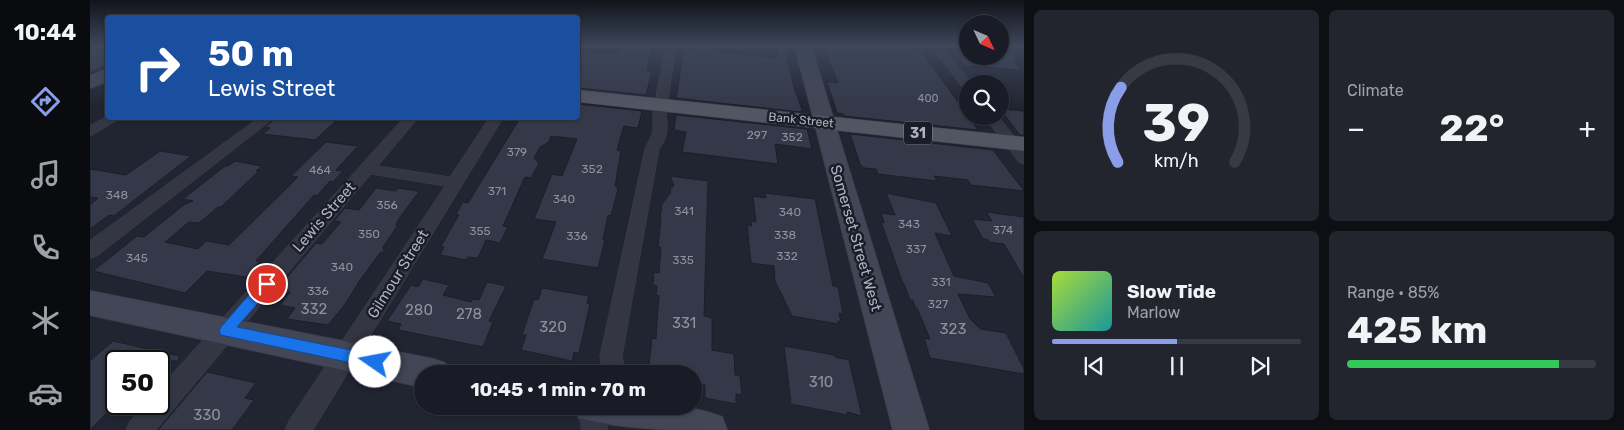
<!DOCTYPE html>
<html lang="en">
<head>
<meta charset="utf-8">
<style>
  :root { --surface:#191c26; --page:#22252e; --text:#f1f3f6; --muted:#9fa1a7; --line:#373a43; --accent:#8a9de9 }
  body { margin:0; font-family:Rubik,sans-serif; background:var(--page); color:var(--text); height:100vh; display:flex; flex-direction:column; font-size:19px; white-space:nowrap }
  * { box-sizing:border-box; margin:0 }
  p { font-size:16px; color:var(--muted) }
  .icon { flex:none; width:28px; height:28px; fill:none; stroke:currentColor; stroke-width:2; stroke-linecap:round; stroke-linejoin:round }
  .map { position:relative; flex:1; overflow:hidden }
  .panel { display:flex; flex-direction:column; gap:10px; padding:10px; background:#0e0f15; width:600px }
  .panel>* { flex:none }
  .banner { position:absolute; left:15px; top:15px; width:475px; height:105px; border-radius:5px; box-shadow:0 1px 4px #0004,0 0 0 1px var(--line); background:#1a4fa0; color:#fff; overflow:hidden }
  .needle { width:32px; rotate:134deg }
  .fabs { position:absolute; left:869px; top:15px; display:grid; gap:10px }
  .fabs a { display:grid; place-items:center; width:50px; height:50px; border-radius:50%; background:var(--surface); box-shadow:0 1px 4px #0004,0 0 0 1px var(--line); font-size:25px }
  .speed { position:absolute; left:15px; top:350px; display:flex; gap:10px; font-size:25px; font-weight:700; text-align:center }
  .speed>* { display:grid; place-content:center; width:65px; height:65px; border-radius:50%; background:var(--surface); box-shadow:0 1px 4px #0004,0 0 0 1px var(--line); line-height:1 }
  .speed .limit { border:2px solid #111; border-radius:8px; background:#fff; color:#111 }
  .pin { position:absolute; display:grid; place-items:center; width:42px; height:42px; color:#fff; margin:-21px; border:2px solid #fff; border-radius:50%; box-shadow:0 1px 5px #0007 }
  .me { position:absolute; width:55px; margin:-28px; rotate:282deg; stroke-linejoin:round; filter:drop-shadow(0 0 4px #0008) }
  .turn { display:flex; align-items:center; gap:18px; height:105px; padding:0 20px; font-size:22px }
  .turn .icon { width:65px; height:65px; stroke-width:2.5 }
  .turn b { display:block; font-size:35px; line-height:42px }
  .big { font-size:38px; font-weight:700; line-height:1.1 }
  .panel .tile { flex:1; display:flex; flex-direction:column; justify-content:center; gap:8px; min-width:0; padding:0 18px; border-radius:8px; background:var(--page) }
  .panel .dial { align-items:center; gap:0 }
  .dial svg { height:130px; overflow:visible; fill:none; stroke:var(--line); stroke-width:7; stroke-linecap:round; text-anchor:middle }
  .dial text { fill:var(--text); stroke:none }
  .song { display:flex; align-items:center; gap:15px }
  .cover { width:60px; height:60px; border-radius:8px; background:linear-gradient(135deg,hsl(80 70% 55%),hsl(180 70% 35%)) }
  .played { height:5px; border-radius:2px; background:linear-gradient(90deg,var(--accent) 50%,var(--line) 50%) }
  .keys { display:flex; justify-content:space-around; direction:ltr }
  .heat { display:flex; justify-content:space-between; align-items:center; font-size:28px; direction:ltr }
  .charge { height:8px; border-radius:4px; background:linear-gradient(90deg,#34c759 85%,var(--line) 0) }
  .panel .tiles { flex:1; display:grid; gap:10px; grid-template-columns:repeat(2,1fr) }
  .trip { position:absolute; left:324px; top:365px; width:288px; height:50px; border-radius:25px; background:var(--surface); box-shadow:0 1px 4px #0004,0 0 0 1px var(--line); font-weight:700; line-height:50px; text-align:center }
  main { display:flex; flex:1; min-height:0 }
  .dock { display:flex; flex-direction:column; width:90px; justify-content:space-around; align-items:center; background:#0a0b0f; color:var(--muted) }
  .dock .icon { width:35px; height:35px }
  .dock .selected { color:var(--accent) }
  .dock b { font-size:22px; color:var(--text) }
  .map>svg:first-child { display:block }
  .building { fill:#343849; stroke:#1c1f2a }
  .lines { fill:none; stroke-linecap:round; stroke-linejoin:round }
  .minor-casing { stroke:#3e414d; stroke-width:1 }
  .secondary-casing { stroke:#3e414d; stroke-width:2 }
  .primary-casing { stroke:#3e414d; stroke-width:1 }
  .minor { fill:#343743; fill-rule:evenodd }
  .secondary { fill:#434656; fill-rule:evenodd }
  .primary { fill:#525663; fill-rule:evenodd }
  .route { fill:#1a73e8; stroke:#114b97 }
  .labels { text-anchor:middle; stroke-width:5; stroke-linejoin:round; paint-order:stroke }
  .far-number-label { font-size:11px; fill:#8e92a0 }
  .far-street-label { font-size:12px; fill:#aeb2c0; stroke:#1a1d27 }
  .number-label { font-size:12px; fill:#8e92a0 }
  .shield { fill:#1a1d27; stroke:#828592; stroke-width:1 }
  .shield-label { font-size:14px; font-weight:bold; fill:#aeb2c0 }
  .street-label { font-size:15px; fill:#aeb2c0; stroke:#1a1d27 }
  .near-number-label { font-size:15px; fill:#8e92a0 }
</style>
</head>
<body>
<main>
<nav class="dock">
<b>10:44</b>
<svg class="icon selected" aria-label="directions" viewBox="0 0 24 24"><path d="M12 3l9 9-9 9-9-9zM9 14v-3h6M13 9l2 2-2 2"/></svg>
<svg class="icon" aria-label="music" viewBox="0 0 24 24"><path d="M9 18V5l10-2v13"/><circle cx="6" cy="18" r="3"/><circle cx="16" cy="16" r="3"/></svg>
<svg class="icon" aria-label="phone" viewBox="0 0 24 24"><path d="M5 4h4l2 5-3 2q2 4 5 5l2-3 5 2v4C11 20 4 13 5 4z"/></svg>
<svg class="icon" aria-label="climate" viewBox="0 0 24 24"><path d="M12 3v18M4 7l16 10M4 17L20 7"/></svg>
<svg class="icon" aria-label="car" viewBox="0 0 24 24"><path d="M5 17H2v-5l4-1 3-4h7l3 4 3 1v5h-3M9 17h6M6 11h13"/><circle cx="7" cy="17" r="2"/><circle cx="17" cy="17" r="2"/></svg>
</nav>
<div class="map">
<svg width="934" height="430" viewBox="0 0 934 430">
  <rect width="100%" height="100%" fill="#212532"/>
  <g class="building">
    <path d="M0,46L18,48V64L0,73Z"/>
    <path d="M530,46L562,47L557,71H562L556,95L488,88V51L527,54Z"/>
    <path d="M603,46H628V52L687,58V46H695L704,87L712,110L710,112L586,98L594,49L603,50Z"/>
    <path d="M733,46H828L888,130L754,116L753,114L747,113L737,82L748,83Z"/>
    <path d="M872,46H878V56H910V46H916L930,60H924L928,63H925L932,70L875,66L871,61Z"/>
    <path d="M488,104L552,111L548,128L534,126L527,150L531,151L525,186L528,189L521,216L518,215L513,240H515L508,268L452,259L466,222L444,219L462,174L472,176L487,139L461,136L459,142L450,147L444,158L449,163L441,178L435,177L413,226L418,227L410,243L396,240L388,258L378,257L376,260L350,255L354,247L351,246L369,215L366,214L373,202L378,203L430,118H488Z"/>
    <path d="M910,109L934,111V135H930Z"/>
    <path d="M586,115L717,129L722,149L685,144L688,164L592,152L596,132L584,130Z"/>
    <path d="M186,118H249L225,140L173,134L180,128L175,127Z"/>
    <path d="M760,134L903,150L934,191L881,185L878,180L844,176L847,181L788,174L786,169L774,168L770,164Z"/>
    <path d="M236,142L268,146L246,170L253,171L243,182L240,181L227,196L224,195L166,261H170L156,277L117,271L95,293L3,271L47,236L54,237L95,204L103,201L93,199L135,166H138L145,161L172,166L166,171H169L131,207H128L109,223L99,222L75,242L108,249L116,241L139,245L208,177L201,176Z"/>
    <path d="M70,151L101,156L24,216L19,215L0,229V205L8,198L0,197V169L36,175Z"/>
    <path d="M580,176L618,181L614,316L622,318V350L644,354L645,375L650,376L652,395L646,394V404L615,398V385L602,383V374H558L562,338L566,339L567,321L569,296L566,295L567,286L563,285L564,272L569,273L571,247H568L571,218H570L572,204L581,192L580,189L584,186Z"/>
    <path d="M286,188L306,191L308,188L328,191V193L308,220L306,225H308L293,247L294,251L290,253L270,280L256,303L238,325L197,319L205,308L190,305L200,292L187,289L226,243L232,244L251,222L244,221L255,208L269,210Z"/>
    <path d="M675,193L725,199L741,276L743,286L748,287L753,314L749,313L751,322L748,321V324L702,316L685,281L684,266L661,263L657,225L662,226L661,221L666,222L663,196L676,198Z"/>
    <path d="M796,193L846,203L862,236L845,233L864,276L898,283L906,297L868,294L880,319L890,329L916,333L934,369V374L840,358L834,338L840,339L827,308L825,307L823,300H820L814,284H813L791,222L794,223L791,213L805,215Z"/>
    <path d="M896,212L934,217V278L914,244L899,242L897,239H893L882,219L902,221Z"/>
    <path d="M333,279L359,285L353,295L381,302L383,299L389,300L397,282L416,286L399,321L403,322L393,347L308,330L311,324L297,321L321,285L328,287Z"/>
    <path d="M452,288L499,296L497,303L500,304L489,353L484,352L482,361L431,350L436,335H432L444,299L448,300Z"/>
    <path d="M23,341L89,356L88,361H26V403L0,430V361Z"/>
    <path d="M694,346L744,355L745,357L759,360L772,416L757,412V415L701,404Z"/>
    <path d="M117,372L166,383L155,398L164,400L142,430H68Z"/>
  </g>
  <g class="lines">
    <g class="minor-casing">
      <g id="minor">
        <path d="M576,46H586C583,67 580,87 577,108C575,126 582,131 569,149L532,356L536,374H512L510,356L555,149L563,132V112Z"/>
        <path d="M841,46H851L883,84H878V90L874,89Z"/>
        <path d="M18,116L31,118L0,136V126Z"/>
        <path d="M894,116H908L934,149V164L929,162Z"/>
        <path d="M169,118H184L7,256L0,258V241Z"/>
        <path d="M314,118H328L288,166L360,177L399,118H413L223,430H195L199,421L355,186L281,174L66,430H36L40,421L56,404H69V389Z"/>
        <path d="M484,406H509L517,424V430H491V424Z"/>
      </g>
    </g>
    <g class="secondary-casing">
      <g id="secondary">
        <path d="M705,46H721L839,430H803Z"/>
        <path d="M18,69V81L0,88V76Z"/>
        <path d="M0,291L343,359L355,363L360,374H332V387L0,315Z"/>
        <path d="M484,406C533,406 587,399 632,417L637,430C588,430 536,430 489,418Z"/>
      </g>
    </g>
    <g class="primary-casing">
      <path id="primary" d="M488,90L934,137V151L488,102Z"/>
    </g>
    <use href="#minor" class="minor"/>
    <use href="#secondary" class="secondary"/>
    <use href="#primary" class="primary"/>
  </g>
  <linearGradient id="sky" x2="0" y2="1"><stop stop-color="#12141c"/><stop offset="0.43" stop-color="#3d465a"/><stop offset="1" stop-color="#3d465a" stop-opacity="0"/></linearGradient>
  <rect width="934" height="106" fill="url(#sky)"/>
  <path class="route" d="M177,279L182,280L184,284L182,287L147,327L285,355L291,357L293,362L291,367L285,368L131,335L129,331L131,327L172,280Z"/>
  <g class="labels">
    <g class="far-number-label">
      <text x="838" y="102">400</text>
    </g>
    <g class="far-street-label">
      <text transform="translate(711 120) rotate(6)" y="4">Bank Street</text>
    </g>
    <g class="number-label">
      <text x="667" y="139">297</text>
      <text x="702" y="141">352</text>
      <text x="427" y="156">379</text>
      <text x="502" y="173">352</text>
      <text x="230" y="174">464</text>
      <text x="407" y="195">371</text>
      <text x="27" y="199">348</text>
      <text x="474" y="203">340</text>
      <text x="297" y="209">356</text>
      <text x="594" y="215">341</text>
      <text x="700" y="216">340</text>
      <text x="819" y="228">343</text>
      <text x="913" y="234">374</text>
      <text x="390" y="235">355</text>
      <text x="279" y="238">350</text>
      <text x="695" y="239">338</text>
      <text x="487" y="240">336</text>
      <text x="826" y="253">337</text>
      <text x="697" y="260">332</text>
      <text x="47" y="262">345</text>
      <text x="593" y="264">335</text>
      <text x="252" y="271">340</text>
      <text x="851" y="286">331</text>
      <text x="228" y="295">336</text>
      <text x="848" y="308">327</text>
    </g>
    <rect class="shield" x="814" y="121.5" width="28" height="23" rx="4"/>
    <g class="shield-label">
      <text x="828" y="138">31</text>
    </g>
    <g class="street-label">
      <text transform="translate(234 217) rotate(-49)" y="5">Lewis Street</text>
      <text transform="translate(766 238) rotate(74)" y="5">Somerset Street West</text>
      <text transform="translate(308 274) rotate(-58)" y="5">Gilmour Street</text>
    </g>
    <g class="near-number-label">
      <text x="224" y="314">332</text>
      <text x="329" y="315">280</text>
      <text x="379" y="319">278</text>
      <text x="594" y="328">331</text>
      <text x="463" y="332">320</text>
      <text x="863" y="334">323</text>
      <text x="731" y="387">310</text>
      <text x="117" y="420">330</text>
    </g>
  </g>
</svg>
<div class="fabs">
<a><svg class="needle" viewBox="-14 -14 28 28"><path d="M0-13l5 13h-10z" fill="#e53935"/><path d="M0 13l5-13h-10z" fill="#9fa1a7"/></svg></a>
<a><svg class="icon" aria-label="search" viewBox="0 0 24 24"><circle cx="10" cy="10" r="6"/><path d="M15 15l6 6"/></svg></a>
</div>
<div class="speed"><div class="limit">50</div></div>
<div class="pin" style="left:177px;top:284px;background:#d93025"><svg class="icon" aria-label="arrive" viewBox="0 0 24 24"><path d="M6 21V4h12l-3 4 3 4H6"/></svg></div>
<svg class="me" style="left:285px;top:362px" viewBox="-20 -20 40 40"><circle r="19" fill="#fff"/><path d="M0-13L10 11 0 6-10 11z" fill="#1a73e8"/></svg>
<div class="trip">10:45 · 1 min · 70 m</div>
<div class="banner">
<div class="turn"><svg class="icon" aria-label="right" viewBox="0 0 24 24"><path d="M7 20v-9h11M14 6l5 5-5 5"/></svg><div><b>50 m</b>Lewis Street</div></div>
</div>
</div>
<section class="panel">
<div class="tiles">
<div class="tile dial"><svg viewBox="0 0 100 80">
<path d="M14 69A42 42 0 1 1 86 69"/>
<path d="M14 69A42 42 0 0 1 16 23" stroke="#8a9de9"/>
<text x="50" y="56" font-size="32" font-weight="700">39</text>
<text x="50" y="72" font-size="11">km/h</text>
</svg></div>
<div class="tile"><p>Climate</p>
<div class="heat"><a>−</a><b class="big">22°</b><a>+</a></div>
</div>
<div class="tile">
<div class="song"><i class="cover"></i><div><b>Slow Tide</b><p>Marlow</p></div></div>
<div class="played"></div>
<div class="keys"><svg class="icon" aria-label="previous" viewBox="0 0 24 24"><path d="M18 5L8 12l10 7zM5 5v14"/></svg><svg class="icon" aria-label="pause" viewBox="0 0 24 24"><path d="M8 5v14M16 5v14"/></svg><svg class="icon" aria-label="next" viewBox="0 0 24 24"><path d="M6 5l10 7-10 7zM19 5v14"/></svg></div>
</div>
<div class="tile"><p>Range · 85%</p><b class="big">425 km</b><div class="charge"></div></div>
</div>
</section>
</main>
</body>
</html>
